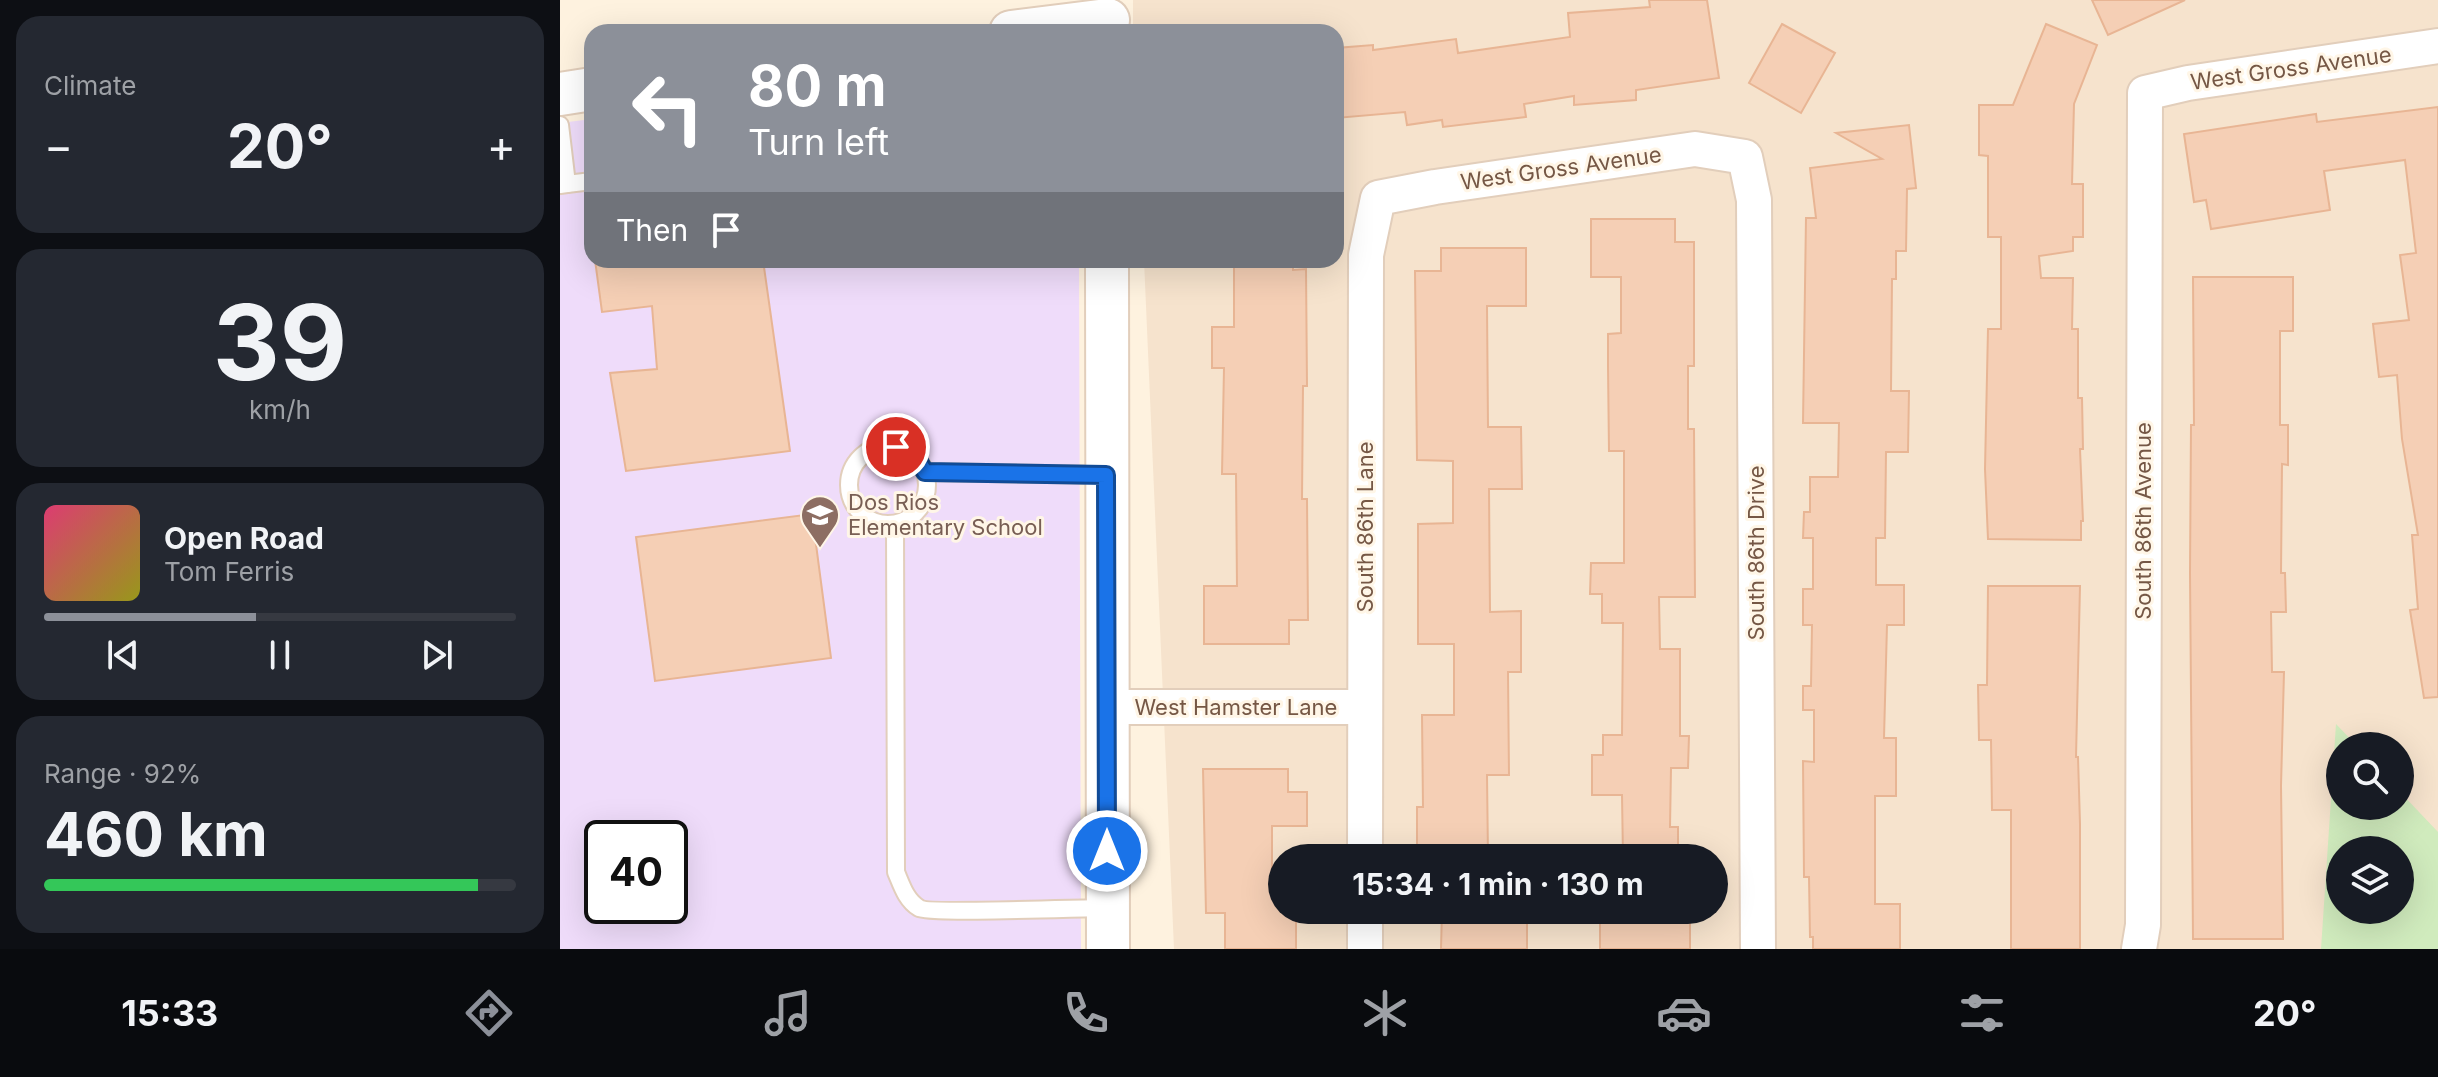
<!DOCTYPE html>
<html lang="en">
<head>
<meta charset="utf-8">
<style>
  :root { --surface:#171b24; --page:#242831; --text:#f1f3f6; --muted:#9ea1a6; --line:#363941; --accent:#8c9099 }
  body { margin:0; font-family:Inter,sans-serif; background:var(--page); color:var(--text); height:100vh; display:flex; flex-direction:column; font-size:30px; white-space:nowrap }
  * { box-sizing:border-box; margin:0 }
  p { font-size:26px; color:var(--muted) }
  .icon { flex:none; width:44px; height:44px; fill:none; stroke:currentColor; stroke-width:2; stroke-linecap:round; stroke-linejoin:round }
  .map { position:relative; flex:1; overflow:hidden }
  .panel { display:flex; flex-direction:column; gap:16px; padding:16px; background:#0d0f14; width:560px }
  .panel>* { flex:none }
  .banner { position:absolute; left:24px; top:24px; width:760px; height:244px; border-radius:24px; box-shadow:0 8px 32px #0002; background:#8c9099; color:#fff; overflow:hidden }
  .controls { position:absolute; left:1766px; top:732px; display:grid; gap:16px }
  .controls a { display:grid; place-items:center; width:88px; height:88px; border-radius:50%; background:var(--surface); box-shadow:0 8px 32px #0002; font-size:40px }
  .speed { position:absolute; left:24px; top:820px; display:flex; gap:16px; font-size:40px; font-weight:700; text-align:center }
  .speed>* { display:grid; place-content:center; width:104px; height:104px; border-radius:50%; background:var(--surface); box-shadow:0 8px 32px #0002; line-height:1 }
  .speed .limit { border:4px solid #111; border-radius:12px; background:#fff; color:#111 }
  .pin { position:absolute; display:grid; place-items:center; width:68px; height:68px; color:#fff; margin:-34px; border:4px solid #fff; border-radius:50%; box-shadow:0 2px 8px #0007 }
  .me { position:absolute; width:88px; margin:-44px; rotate:0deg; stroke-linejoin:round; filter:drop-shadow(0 0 6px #0008) }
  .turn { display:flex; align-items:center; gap:28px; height:168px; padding:0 32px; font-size:36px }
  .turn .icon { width:104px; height:104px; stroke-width:2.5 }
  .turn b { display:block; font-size:56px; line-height:68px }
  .then { display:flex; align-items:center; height:76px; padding:0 32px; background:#0003; gap:16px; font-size:30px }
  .big { font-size:60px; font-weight:700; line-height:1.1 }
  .panel .tile { flex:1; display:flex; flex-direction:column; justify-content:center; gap:12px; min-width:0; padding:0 28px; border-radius:24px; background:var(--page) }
  .panel .dial { align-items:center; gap:0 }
  .dial b { font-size:104px; line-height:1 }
  .song { display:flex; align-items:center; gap:24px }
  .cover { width:96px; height:96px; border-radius:12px; background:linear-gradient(135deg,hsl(340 70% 55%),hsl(60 70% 35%)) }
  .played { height:8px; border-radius:4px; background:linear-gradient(90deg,var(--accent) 45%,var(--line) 45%) }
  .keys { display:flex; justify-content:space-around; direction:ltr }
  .heat { display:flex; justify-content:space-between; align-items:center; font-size:44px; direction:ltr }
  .charge { height:12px; border-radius:6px; background:linear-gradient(90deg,#34c759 92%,var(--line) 0) }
  .trip { position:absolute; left:708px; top:844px; width:460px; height:80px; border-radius:40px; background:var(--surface); box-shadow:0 8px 32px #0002; font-weight:700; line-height:80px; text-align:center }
  .tab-bar { display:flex; height:128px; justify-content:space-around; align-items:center; background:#090b0e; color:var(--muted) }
  .tab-bar .icon { width:56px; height:56px }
  .tab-bar .on { color:var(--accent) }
  .tab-bar b { font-size:36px; color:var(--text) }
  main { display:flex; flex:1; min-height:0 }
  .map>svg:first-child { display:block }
  .residential { fill:#f6e3cd; fill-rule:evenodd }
  .education { fill:#efdcfa; fill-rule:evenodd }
  .green { fill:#d0ebbd; fill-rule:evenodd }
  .building { fill:#f5cfb5; stroke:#e8b594; stroke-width:2 }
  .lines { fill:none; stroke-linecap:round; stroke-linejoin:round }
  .service-casing { stroke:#e2cebb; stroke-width:20 }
  .minor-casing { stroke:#e2cebb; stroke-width:38 }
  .tertiary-casing { stroke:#e2cebb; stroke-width:46 }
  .service { stroke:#fff; stroke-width:16 }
  .minor { stroke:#fff; stroke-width:34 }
  .tertiary { stroke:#fff; stroke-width:42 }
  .route-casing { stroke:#114b97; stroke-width:20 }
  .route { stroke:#1a73e8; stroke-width:14 }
  .labels { text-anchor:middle; stroke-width:6; stroke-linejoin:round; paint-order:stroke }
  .street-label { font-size:22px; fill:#755745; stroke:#fff6e7 }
  .education-label { font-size:22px; fill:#785e54; stroke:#fff6e7; text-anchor:start }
</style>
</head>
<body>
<main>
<section class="panel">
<div class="tile"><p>Climate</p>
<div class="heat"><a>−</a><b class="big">20°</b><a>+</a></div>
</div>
<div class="tile dial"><b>39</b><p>km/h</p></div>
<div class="tile">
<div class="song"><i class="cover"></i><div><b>Open Road</b><p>Tom Ferris</p></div></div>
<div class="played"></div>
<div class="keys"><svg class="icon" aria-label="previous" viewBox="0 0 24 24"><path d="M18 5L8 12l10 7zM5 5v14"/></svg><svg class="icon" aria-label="pause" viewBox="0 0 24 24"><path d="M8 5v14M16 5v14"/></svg><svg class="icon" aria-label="next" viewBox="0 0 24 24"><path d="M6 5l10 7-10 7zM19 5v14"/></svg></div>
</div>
<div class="tile"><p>Range · 92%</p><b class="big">460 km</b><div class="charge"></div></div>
</section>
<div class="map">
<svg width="1878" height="949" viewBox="0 0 1878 949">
  <rect width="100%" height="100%" fill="#fef2df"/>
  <path class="residential" d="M573,0H1878V949H614L584,260H776V32H573ZM1780,746H1840V806H1780ZM1780,850H1840V910H1780ZM722,858H1154V910H722Z"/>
  <path class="education" d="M32,119V260H519L521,949H0V123ZM42,838H110V906H42Z"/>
  <path class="green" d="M1776,724L1797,746H1780V806H1840V792L1878,832V949H1761ZM1780,850H1840V910H1780Z"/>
  <g class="building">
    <path d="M1089,0H1147L1159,78L1076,90V100L1014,105V96L964,104L966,117L883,127L882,120L847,125L845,112L776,118V48L813,45V50L896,39L898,53L1010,37L1008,13L1090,7Z"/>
    <path d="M1532,0H1625L1548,35Z"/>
    <path d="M1222,24L1275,53L1241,113L1189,83Z"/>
    <path d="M1486,24L1537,45L1514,104L1512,184H1523V237H1513V251L1479,256L1481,278H1513L1512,329H1518V398H1522L1523,449H1520L1523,521H1521V540L1428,539L1425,469L1428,329H1441V237H1428V156L1419,155V105H1453Z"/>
    <path d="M1878,107V697L1864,698L1850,610L1858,609L1852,535H1858L1842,439L1837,375L1819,377L1813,324L1849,320L1840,255L1856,253L1845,160L1764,171L1770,210L1651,229L1646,200L1634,202L1624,134L1756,114L1757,122Z"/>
    <path d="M1349,125L1356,188L1347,189L1346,251H1336V279H1332L1331,391H1349L1348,452H1326L1325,538H1316V585H1344V625H1327L1324,738H1336V796H1315V904H1340V949H1253V937H1250L1249,877H1244L1243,761L1254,762V710H1243V686H1251L1252,625H1243V589H1253V538H1243L1244,512H1250V477H1278L1279,423H1243L1246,218H1256L1250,168L1322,159L1276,133Z"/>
    <path d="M1031,219H1115V242H1134V366H1128V429H1134L1135,597H1099L1100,649H1120V736H1129L1128,768H1111L1110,827H1118V858H1063L1062,795H1032V755H1043V735H1062L1063,623H1042V594H1030L1031,563H1064V451H1049L1048,366V334L1061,333V277H1031Z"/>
    <path d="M881,248H966V306H927L928,427H961L962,489H929L930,612L961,611V672H948L949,775H927L928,858H857V807H863L862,715H894V644H858V524L893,523V461L857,460L855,271H881Z"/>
    <path d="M35,260H203L230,451L66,471L50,373L97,369L92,306L42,312Z"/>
    <path d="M674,260H733V270L746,269L747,386H743L742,499H747L748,620H729V644H644V586H677L676,474H662L664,368H652V327H674Z"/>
    <path d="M1633,277H1733V331H1720V425H1728V465L1722,464L1721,573H1725L1726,612H1711L1712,672H1724L1721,786L1723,939H1633L1630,573L1631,425H1634Z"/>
    <path d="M252,514L271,658L95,681L76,537Z"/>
    <path d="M1428,586H1520L1516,757H1518L1520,824V949H1451V810H1432L1431,740H1419L1418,685H1427Z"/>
    <path d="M643,769H728V792H747V826H712V880H722V910H736V949H665V913H646Z"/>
    <path d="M882,910H967V949H881Z"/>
    <rect x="1040" y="910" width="90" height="39"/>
  </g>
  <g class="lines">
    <g class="service-casing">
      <g id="service">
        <path d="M0,125L7,184L0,185"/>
        <path d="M7,184L32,181"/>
        <circle cx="328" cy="485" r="39"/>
        <path d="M365,472L546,475"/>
        <path d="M335,524L336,872C342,886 346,900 359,908C368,914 522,908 546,908"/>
      </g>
    </g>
    <g class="minor-casing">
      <g id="minor">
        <path d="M546,707H805"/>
        <path d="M805,858L806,255L818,198L875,187L1135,149L1185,157L1194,200L1198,949"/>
        <path d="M805,910V949"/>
        <path d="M1579,949L1583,925L1585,93L1628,83L1878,46"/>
      </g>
    </g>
    <g class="tertiary-casing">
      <g id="tertiary">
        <path d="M451,32L548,20"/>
        <path d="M0,94L32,89"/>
        <path d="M547,260L548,949"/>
      </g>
    </g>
    <use href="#service" class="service"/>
    <use href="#minor" class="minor"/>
    <use href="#tertiary" class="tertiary"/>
  </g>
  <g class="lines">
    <g class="route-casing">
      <path id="route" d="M336,447L358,460L365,472L546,475L547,851"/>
    </g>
    <use href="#route" class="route"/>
  </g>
  <defs>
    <g id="school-pin" transform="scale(2)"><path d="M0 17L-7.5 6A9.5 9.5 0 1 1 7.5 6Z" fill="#8d6e63" stroke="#fff6e7"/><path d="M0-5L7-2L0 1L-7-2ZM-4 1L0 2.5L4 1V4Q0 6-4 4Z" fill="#fff"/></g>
  </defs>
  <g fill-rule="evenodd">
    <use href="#school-pin" x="260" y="515"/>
  </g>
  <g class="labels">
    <g class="street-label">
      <text transform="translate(1731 68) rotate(-8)" y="8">West Gross Avenue</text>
      <text transform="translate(1001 168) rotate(-8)" y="8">West Gross Avenue</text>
      <text transform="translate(1583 521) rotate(-90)" y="8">South 86th Avenue</text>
      <text transform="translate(805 527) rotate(-90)" y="8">South 86th Lane</text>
      <text transform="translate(1196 553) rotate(-90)" y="8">South 86th Drive</text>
      <text x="676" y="715">West Hamster Lane</text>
    </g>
    <g class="education-label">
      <text x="288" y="510">Dos Rios<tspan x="288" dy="25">Elementary School</tspan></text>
    </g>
  </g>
</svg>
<div class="controls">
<a><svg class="icon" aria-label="search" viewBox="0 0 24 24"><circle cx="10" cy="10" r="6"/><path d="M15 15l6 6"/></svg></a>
<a><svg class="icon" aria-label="layers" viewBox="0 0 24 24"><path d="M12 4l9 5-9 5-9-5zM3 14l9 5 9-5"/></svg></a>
</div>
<div class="speed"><div class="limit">40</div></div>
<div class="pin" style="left:336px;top:447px;background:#d93025"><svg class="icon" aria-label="arrive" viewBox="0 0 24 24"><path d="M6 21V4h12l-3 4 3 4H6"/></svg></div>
<svg class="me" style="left:547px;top:851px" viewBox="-20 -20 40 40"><circle r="17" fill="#1a73e8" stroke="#fff" stroke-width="3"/><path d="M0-11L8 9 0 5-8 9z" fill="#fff"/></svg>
<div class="trip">15:34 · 1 min · 130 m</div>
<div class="banner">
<div class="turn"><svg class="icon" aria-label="left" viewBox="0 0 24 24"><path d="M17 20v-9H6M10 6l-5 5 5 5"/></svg><div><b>80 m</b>Turn left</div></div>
<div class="then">Then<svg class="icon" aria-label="arrive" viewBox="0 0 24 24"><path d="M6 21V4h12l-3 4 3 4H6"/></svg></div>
</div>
</div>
</main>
<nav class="tab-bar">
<b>15:33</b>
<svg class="icon on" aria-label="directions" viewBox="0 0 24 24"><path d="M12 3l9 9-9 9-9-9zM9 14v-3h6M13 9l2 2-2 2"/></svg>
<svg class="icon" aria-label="music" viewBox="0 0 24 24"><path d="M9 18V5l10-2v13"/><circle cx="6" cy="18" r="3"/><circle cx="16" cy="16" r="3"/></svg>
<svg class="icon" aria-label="phone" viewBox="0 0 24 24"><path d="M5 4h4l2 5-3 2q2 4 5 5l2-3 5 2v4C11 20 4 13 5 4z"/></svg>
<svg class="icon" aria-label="climate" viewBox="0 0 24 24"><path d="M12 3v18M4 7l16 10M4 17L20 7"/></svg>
<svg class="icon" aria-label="car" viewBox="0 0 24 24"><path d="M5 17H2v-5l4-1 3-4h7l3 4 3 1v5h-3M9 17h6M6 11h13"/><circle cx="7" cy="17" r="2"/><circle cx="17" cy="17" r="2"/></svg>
<svg class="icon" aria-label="filters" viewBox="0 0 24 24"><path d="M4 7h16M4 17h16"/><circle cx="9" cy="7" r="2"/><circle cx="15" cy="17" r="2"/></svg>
<b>20°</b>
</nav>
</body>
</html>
